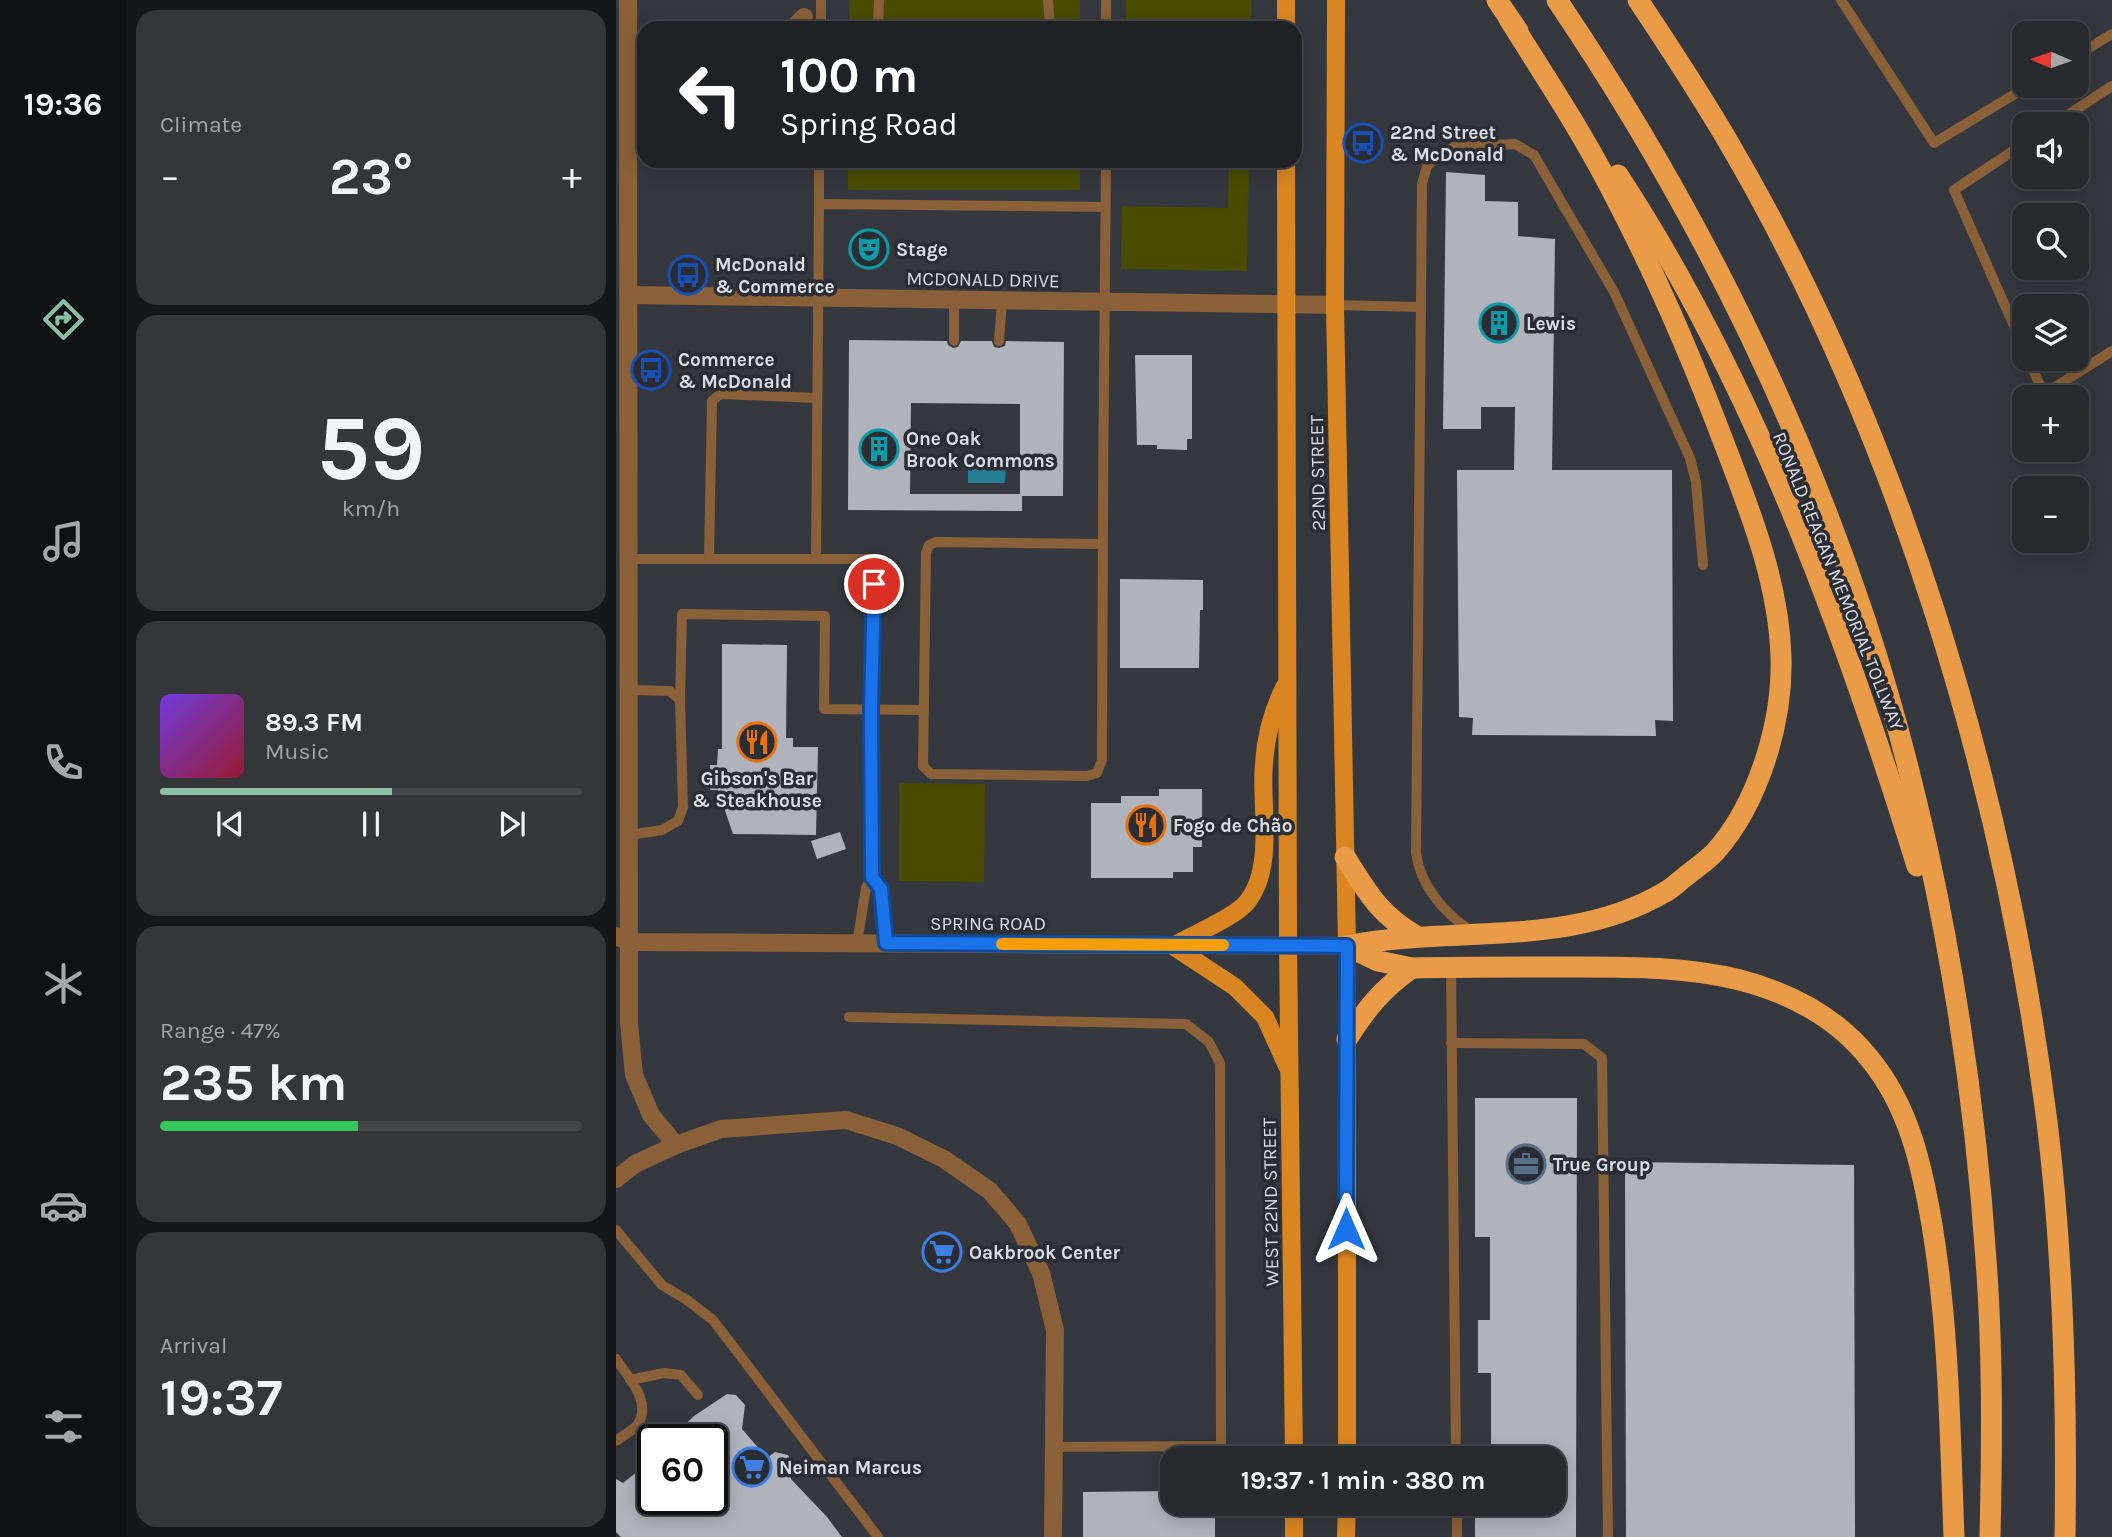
<!DOCTYPE html>
<html lang="en">
<head>
<meta charset="utf-8">
<style>
  :root { --surface:#282a2e; --page:#34363a; --text:#f1f3f6; --muted:#a5a7aa; --line:#44464a; --accent:#8abfa5 }
  body { margin:0; font-family:Karla,sans-serif; background:var(--page); color:var(--text); height:100vh; display:flex; flex-direction:column; font-size:26px; white-space:nowrap }
  * { box-sizing:border-box; margin:0 }
  p { font-size:23px; color:var(--muted) }
  .icon { flex:none; width:38px; height:38px; fill:none; stroke:currentColor; stroke-width:2; stroke-linecap:round; stroke-linejoin:round }
  .map { position:relative; flex:1; overflow:hidden }
  .panel { display:flex; flex-direction:column; gap:10px; padding:10px; background:#161719; width:490px }
  .panel>* { flex:none }
  .guide { position:absolute; left:21px; top:21px; width:665px; height:147px; border-radius:21px; box-shadow:0 4px 18px #0003,0 0 0 2px var(--line); background:#202124; color:#fff; overflow:hidden }
  .needle { width:46px; rotate:272deg }
  .tools { position:absolute; left:1396px; top:21px; display:grid; gap:14px }
  .tools a { display:grid; place-items:center; width:77px; height:77px; border-radius:14px; background:var(--surface); box-shadow:0 4px 18px #0003,0 0 0 2px var(--line); font-size:35px }
  .speed { position:absolute; left:21px; top:1424px; display:flex; gap:14px; font-size:35px; font-weight:700; text-align:center }
  .speed>* { display:grid; place-content:center; width:91px; height:91px; border-radius:50%; background:var(--surface); box-shadow:0 4px 18px #0003,0 0 0 2px var(--line); line-height:1 }
  .speed .limit { border:4px solid #111; border-radius:10px; background:#fff; color:#111 }
  .pin { position:absolute; display:grid; place-items:center; width:60px; height:60px; color:#fff; margin:-30px; border:4px solid #fff; border-radius:50%; box-shadow:0 2px 7px #0007 }
  .me { position:absolute; width:77px; margin:-38px; rotate:0deg; stroke-linejoin:round; filter:drop-shadow(0 0 5px #0008) }
  .turn { display:flex; align-items:center; gap:24px; height:147px; padding:0 28px; font-size:32px }
  .turn .icon { width:91px; height:91px; stroke-width:2.5 }
  .turn b { display:block; font-size:49px; line-height:60px }
  .big { font-size:52px; font-weight:700; line-height:1.1 }
  .panel .tile { flex:1; display:flex; flex-direction:column; justify-content:center; gap:10px; min-width:0; padding:0 24px; border-radius:21px; background:var(--page) }
  .panel .dial { align-items:center; gap:0 }
  .dial b { font-size:91px; line-height:1 }
  .song { display:flex; align-items:center; gap:21px }
  .cover { width:84px; height:84px; border-radius:10px; background:linear-gradient(135deg,hsl(260 70% 55%),hsl(350 70% 35%)) }
  .played { height:7px; border-radius:4px; background:linear-gradient(90deg,var(--accent) 55%,var(--line) 55%) }
  .keys { display:flex; justify-content:space-around; direction:ltr }
  .heat { display:flex; justify-content:space-between; align-items:center; font-size:38px; direction:ltr }
  .charge { height:10px; border-radius:5px; background:linear-gradient(90deg,#34c759 47%,var(--line) 0) }
  .trip { position:absolute; left:544px; top:1446px; width:406px; height:70px; border-radius:21px; background:var(--surface); box-shadow:0 4px 18px #0003,0 0 0 2px var(--line); font-weight:700; line-height:70px; text-align:center }
  main { display:flex; flex:1; min-height:0 }
  .tab-bar { display:flex; flex-direction:column; width:126px; justify-content:space-around; align-items:center; background:#101112; color:var(--muted) }
  .tab-bar .icon { width:49px; height:49px }
  .tab-bar .selected { color:var(--accent) }
  .tab-bar b { font-size:32px; color:var(--text) }
  .map>svg:first-child { display:block }
  .green { fill:#494c01 }
  .water { fill:#257d96 }
  .building { fill:#b1b3bc; fill-rule:evenodd }
  .lines { fill:none; stroke-linecap:round; stroke-linejoin:round }
  .service { stroke:#8a6139; stroke-width:10 }
  .minor { stroke:#8a6139; stroke-width:18 }
  .tertiary { stroke:#8a6139; stroke-width:18 }
  .primary { stroke:#d98622; stroke-width:18 }
  .motorway { stroke:#ea9b47; stroke-width:21 }
  .route-casing { stroke:#114b97; stroke-width:18 }
  .route { stroke:#1a73e8; stroke-width:12 }
  .slow { stroke:#f59e0b; stroke-width:12 }
  .labels { text-anchor:middle; stroke-width:7; stroke-linejoin:round; paint-order:stroke }
  .poi-label { font-size:19px; font-weight:bold; fill:#dcdde2; stroke:#2b2d34; text-anchor:start }
  .street-label { font-size:19px; fill:#dcdde2; stroke:#2b2d34 }
</style>
</head>
<body>
<main>
<nav class="tab-bar">
<b>19:36</b>
<svg class="icon selected" aria-label="directions" viewBox="0 0 24 24"><path d="M12 3l9 9-9 9-9-9zM9 14v-3h6M13 9l2 2-2 2"/></svg>
<svg class="icon" aria-label="music" viewBox="0 0 24 24"><path d="M9 18V5l10-2v13"/><circle cx="6" cy="18" r="3"/><circle cx="16" cy="16" r="3"/></svg>
<svg class="icon" aria-label="phone" viewBox="0 0 24 24"><path d="M5 4h4l2 5-3 2q2 4 5 5l2-3 5 2v4C11 20 4 13 5 4z"/></svg>
<svg class="icon" aria-label="climate" viewBox="0 0 24 24"><path d="M12 3v18M4 7l16 10M4 17L20 7"/></svg>
<svg class="icon" aria-label="car" viewBox="0 0 24 24"><path d="M5 17H2v-5l4-1 3-4h7l3 4 3 1v5h-3M9 17h6M6 11h13"/><circle cx="7" cy="17" r="2"/><circle cx="17" cy="17" r="2"/></svg>
<svg class="icon" aria-label="filters" viewBox="0 0 24 24"><path d="M4 7h16M4 17h16"/><circle cx="9" cy="7" r="2"/><circle cx="15" cy="17" r="2"/></svg>
</nav>
<section class="panel">
<div class="tile"><p>Climate</p>
<div class="heat"><a>−</a><b class="big">23°</b><a>+</a></div>
</div>
<div class="tile dial"><b>59</b><p>km/h</p></div>
<div class="tile">
<div class="song"><i class="cover"></i><div><b>89.3 FM</b><p>Music</p></div></div>
<div class="played"></div>
<div class="keys"><svg class="icon" aria-label="previous" viewBox="0 0 24 24"><path d="M18 5L8 12l10 7zM5 5v14"/></svg><svg class="icon" aria-label="pause" viewBox="0 0 24 24"><path d="M8 5v14M16 5v14"/></svg><svg class="icon" aria-label="next" viewBox="0 0 24 24"><path d="M6 5l10 7-10 7zM19 5v14"/></svg></div>
</div>
<div class="tile"><p>Range · 47%</p><b class="big">235 km</b><div class="charge"></div></div>
<div class="tile"><p>Arrival</p><b class="big">19:37</b></div>
</section>
<div class="map">
<svg width="1496" height="1537" viewBox="0 0 1496 1537">
  <rect width="100%" height="100%" fill="#35383e"/>
  <g class="green">
    <rect x="233" y="0" width="231" height="28"/>
    <rect x="510" y="0" width="125" height="28"/>
    <rect x="232" y="161" width="232" height="29"/>
    <path d="M613,161H633L631,271L505,269L506,206L612,208Z"/>
    <path d="M283,783L369,784L368,882L283,881Z"/>
  </g>
  <path class="water" d="M352,466H390L389,483H352Z"/>
  <g class="building">
    <path d="M830,172L869,175V201L902,202V236L939,239L936,470H1056L1057,721L1039,720L1040,736L856,735L857,718L843,717L841,470H898L899,407H865V429H827Z"/>
    <path d="M233,340L331,341L332,345L337,348L342,347L345,341H376L378,347L383,348L389,346L390,341L448,342L447,496H406V511L232,510ZM295,403L404,404V494H294Z"/>
    <path d="M519,355H576V439H571V450L541,449V445H521Z"/>
    <path d="M504,579L587,580V610H584L583,668H504Z"/>
    <path d="M106,644L171,645L170,738H177V747H202L200,835L117,834L102,790H94V765H101L102,749H106Z"/>
    <path d="M543,789H586V847H577V872H557V878H475V803H505V796H543Z"/>
    <path d="M224,832L230,849L201,859L195,841Z"/>
    <path d="M859,1098H961L960,1537H859V1503H938V1458H875V1373H862V1320H874V1237H859Z"/>
    <path d="M1009,1162L1238,1165L1239,1537H1010Z"/>
    <path d="M111,1394L120,1395L129,1405L126,1429L151,1458L159,1452L172,1455L175,1462V1479L211,1517L226,1537H5L0,1532V1479L7,1483L37,1459V1500H96V1440H53L78,1416Z"/>
    <path d="M556,1491V1503H599V1537H467V1492Z"/>
  </g>
  <g class="lines">
    <g class="service">
      <path d="M432,0L434,28"/>
      <path d="M490,0V28"/>
      <path d="M1225,0L1318,143L1412,86"/>
      <path d="M205,28V0"/>
      <path d="M262,28L263,0"/>
      <path d="M1461,55L1496,34"/>
      <path d="M1438,124L1496,86"/>
      <path d="M1409,143L1338,190L1409,351"/>
      <path d="M203,204V161"/>
      <path d="M719,305L805,307"/>
      <path d="M338,341V300"/>
      <path d="M383,341L386,301"/>
      <path d="M1412,359L1428,394L1496,351"/>
      <path d="M487,544L320,542L313,545L310,553L307,766L315,774L471,776L481,773L486,760C487,560 487,361 490,161"/>
      <path d="M14,559H258L255,710L256,877L250,888L241,943"/>
      <path d="M93,559L96,401L104,394L201,398"/>
      <path d="M200,559L203,204L489,207"/>
      <path d="M64,700L66,614L209,616L208,709L308,710"/>
      <path d="M14,835L46,830L62,821L67,807L64,700L54,691L14,690"/>
      <path d="M256,877L265,889L270,943"/>
      <path d="M854,930C828,913 804,885 800,853L806,184L811,166L824,155L838,147L899,144L918,155L998,292L1074,458L1080,482L1087,565"/>
      <path d="M835,967L840,1458"/>
      <path d="M233,1017L570,1024L593,1042L604,1063L605,1446L438,1447"/>
      <path d="M835,1043L968,1044L986,1058L992,1537"/>
      <path d="M0,1230L46,1285L71,1300L97,1320L262,1537"/>
      <path d="M0,1359C12,1377 36,1401 22,1424C18,1430 6,1436 0,1441"/>
      <path d="M14,1380L48,1373L65,1375L82,1395"/>
      <path d="M841,1503V1537"/>
    </g>
    <g class="minor">
      <path d="M12,0L13,1023L18,1075L35,1115L60,1145"/>
      <path d="M177,28L188,17"/>
      <path d="M14,295L719,305"/>
      <path d="M0,1179L19,1164L60,1145L105,1129L230,1120L281,1136L328,1159L374,1191L402,1224L425,1273L439,1330L437,1537"/>
    </g>
    <path class="tertiary" d="M0,936L14,942L731,946"/>
    <g class="primary">
      <path d="M670,0V28"/>
      <path d="M720,0L719,305L731,946V1458"/>
      <path d="M670,161L672,946L678,1458"/>
      <path d="M669,686C656,711 650,735 648,763C644,805 659,866 632,901C620,917 576,935 557,946L619,987L649,1017L671,1066"/>
      <path d="M678,1537V1503"/>
      <path d="M730,1537L731,1503"/>
    </g>
    <g class="motorway">
      <path d="M881,0L902,31"/>
      <path d="M941,0C1070,191 1176,400 1249,619C1315,820 1356,1049 1370,1260C1377,1352 1376,1445 1374,1537"/>
      <path d="M1022,0C1052,45 1082,91 1110,138C1283,432 1388,784 1431,1122C1448,1260 1451,1399 1449,1537"/>
      <path d="M1002,175C1138,383 1228,630 1301,866"/>
      <path d="M729,857C752,893 762,913 800,936"/>
      <path d="M731,946C836,925 953,949 1049,892C1057,888 1063,881 1070,876C1080,868 1092,860 1100,851C1143,802 1167,721 1165,657C1163,583 1134,511 1108,443C1075,356 1038,270 994,187C964,129 928,75 893,19"/>
      <path d="M731,946L762,961L796,968C847,967 898,967 950,967C1008,967 1067,966 1124,980C1174,993 1221,1018 1253,1058C1293,1106 1306,1166 1316,1225C1333,1328 1334,1433 1338,1537"/>
      <path d="M731,1039C751,1008 765,990 796,968"/>
    </g>
  </g>
  <g class="lines">
    <g class="route-casing">
      <path id="route" d="M258,584L255,710L256,877L265,889L270,943L731,946L730,1229"/>
    </g>
    <use href="#route" class="route"/>
    <path class="slow" d="M386,944L607,945"/>
  </g>
  <defs>
    <g id="bus-ring" transform="scale(2.0125)"><circle r="9.5" fill="#2b2d34" stroke="#1a4fb4" stroke-width="1.5"/><path d="M-5-6H5V4H4V6H2V4H-2V6H-4V4H-5ZM-3.5-4V0h7V-4ZM-3.5 1.2v1.5H-2V1.2ZM2 1.2v1.5H3.5V1.2Z" fill="#1a4fb4"/></g>
    <g id="theatre-ring" transform="scale(2.0125)"><circle r="9.5" fill="#2b2d34" stroke="#0f9aa8" stroke-width="1.5"/><path d="M-5-5.5Q0-4 5-5.5V0Q5 5 0 6Q-5 5-5 0ZM-3.3-2.5H-1v1.5H-3.3ZM1-2.5H3.3v1.5H1ZM-2.8 1Q0 5.5 2.8 1Z" fill="#0f9aa8"/></g>
    <g id="building-ring" transform="scale(2.0125)"><circle r="9.5" fill="#2b2d34" stroke="#0f9aa8" stroke-width="1.5"/><path d="M-4-6H4V6H1V3H-1V6H-4ZM-2.5-4.3h1.7v1.8h-1.7ZM.8-4.3h1.7v1.8H.8ZM-2.5-1h1.7V.8h-1.7ZM.8-1h1.7V.8H.8Z" fill="#0f9aa8"/></g>
    <g id="restaurant-ring" transform="scale(2.0125)"><circle r="9.5" fill="#2b2d34" stroke="#e8710a" stroke-width="1.5"/><path d="M-5-6h1v4h1v-4h1v4h1v-4h1v5L-1.5 .5V6h-2V.5L-5-1ZM5-6V6H3V1.5H1.5Q1.5-4 5-6Z" fill="#e8710a"/></g>
    <g id="office-ring" transform="scale(2.0125)"><circle r="9.5" fill="#2b2d34" stroke="#5c6f8a" stroke-width="1.5"/><path d="M-6-3h4V-5.5h4V-3h4V5H-6ZM-1-4.5V-3h2v-1.5ZM-6 0V1H6V0Z" fill="#5c6f8a"/></g>
    <g id="supermarket-ring" transform="scale(2.0125)"><circle r="9.5" fill="#2b2d34" stroke="#3f7fe0" stroke-width="1.5"/><path d="M-6-5.5h2.5l.6 2H6L4.5 2H-2.5L-4.4-4H-6ZM-1.5 3.2a1.3 1.3 0 1 0 .1 0ZM3 3.2a1.3 1.3 0 1 0 .1 0Z" fill="#3f7fe0"/></g>
  </defs>
  <g fill-rule="evenodd">
    <use href="#bus-ring" x="747" y="143"/>
    <use href="#theatre-ring" x="253" y="249"/>
    <use href="#bus-ring" x="72" y="275"/>
    <use href="#building-ring" x="883" y="323"/>
    <use href="#bus-ring" x="35" y="370"/>
    <use href="#building-ring" x="263" y="449"/>
    <use href="#restaurant-ring" x="141" y="742"/>
    <use href="#restaurant-ring" x="530" y="825"/>
    <use href="#office-ring" x="910" y="1164"/>
    <use href="#supermarket-ring" x="326" y="1252"/>
    <use href="#supermarket-ring" x="136" y="1467"/>
  </g>
  <g class="labels">
    <g class="poi-label">
      <text x="774" y="139">22nd Street<tspan x="774" dy="22">&amp; McDonald</tspan></text>
      <text x="280" y="256">Stage</text>
      <text x="99" y="271">McDonald<tspan x="99" dy="22">&amp; Commerce</tspan></text>
      <text x="910" y="330">Lewis</text>
      <text x="62" y="366">Commerce<tspan x="62" dy="22">&amp; McDonald</tspan></text>
      <text x="290" y="445">One Oak<tspan x="290" dy="22">Brook Commons</tspan></text>
      <text x="141" y="785" text-anchor="middle">Gibson's Bar<tspan x="141" dy="22">&amp; Steakhouse</tspan></text>
      <text x="557" y="832">Fogo de Chão</text>
      <text x="937" y="1171">True Group</text>
      <text x="353" y="1259">Oakbrook Center</text>
      <text x="163" y="1474">Neiman Marcus</text>
    </g>
    <g class="street-label">
      <text transform="translate(367 279) rotate(1)" y="7">MCDONALD DRIVE</text>
      <text transform="translate(701 473) rotate(-91)" y="7">22ND STREET</text>
      <text transform="translate(1223 581) rotate(68)" y="7">RONALD REAGAN MEMORIAL TOLLWAY</text>
      <text x="372" y="930">SPRING ROAD</text>
      <text transform="translate(654 1202) rotate(-91)" y="7">WEST 22ND STREET</text>
    </g>
  </g>
</svg>
<div class="tools">
<a><svg class="needle" viewBox="-14 -14 28 28"><path d="M0-13l5 13h-10z" fill="#e53935"/><path d="M0 13l5-13h-10z" fill="#a5a7aa"/></svg></a>
<a><svg class="icon" aria-label="sound" viewBox="0 0 24 24"><path d="M4 9h4l5-4v14l-5-4H4zM17 9q2 3 0 6"/></svg></a>
<a><svg class="icon" aria-label="search" viewBox="0 0 24 24"><circle cx="10" cy="10" r="6"/><path d="M15 15l6 6"/></svg></a>
<a><svg class="icon" aria-label="layers" viewBox="0 0 24 24"><path d="M12 4l9 5-9 5-9-5zM3 14l9 5 9-5"/></svg></a>
<a>+</a>
<a>−</a>
</div>
<div class="speed"><div class="limit">60</div></div>
<div class="pin" style="left:258px;top:584px;background:#d93025"><svg class="icon" aria-label="arrive" viewBox="0 0 24 24"><path d="M6 21V4h12l-3 4 3 4H6"/></svg></div>
<svg class="me" style="left:730px;top:1229px" viewBox="-20 -20 40 40"><path d="M0-17L14 15 0 8-14 15z" fill="#1a73e8" stroke="#fff" stroke-width="4"/></svg>
<div class="trip">19:37 · 1 min · 380 m</div>
<div class="guide">
<div class="turn"><svg class="icon" aria-label="left" viewBox="0 0 24 24"><path d="M17 20v-9H6M10 6l-5 5 5 5"/></svg><div><b>100 m</b>Spring Road</div></div>
</div>
</div>
</main>
</body>
</html>
